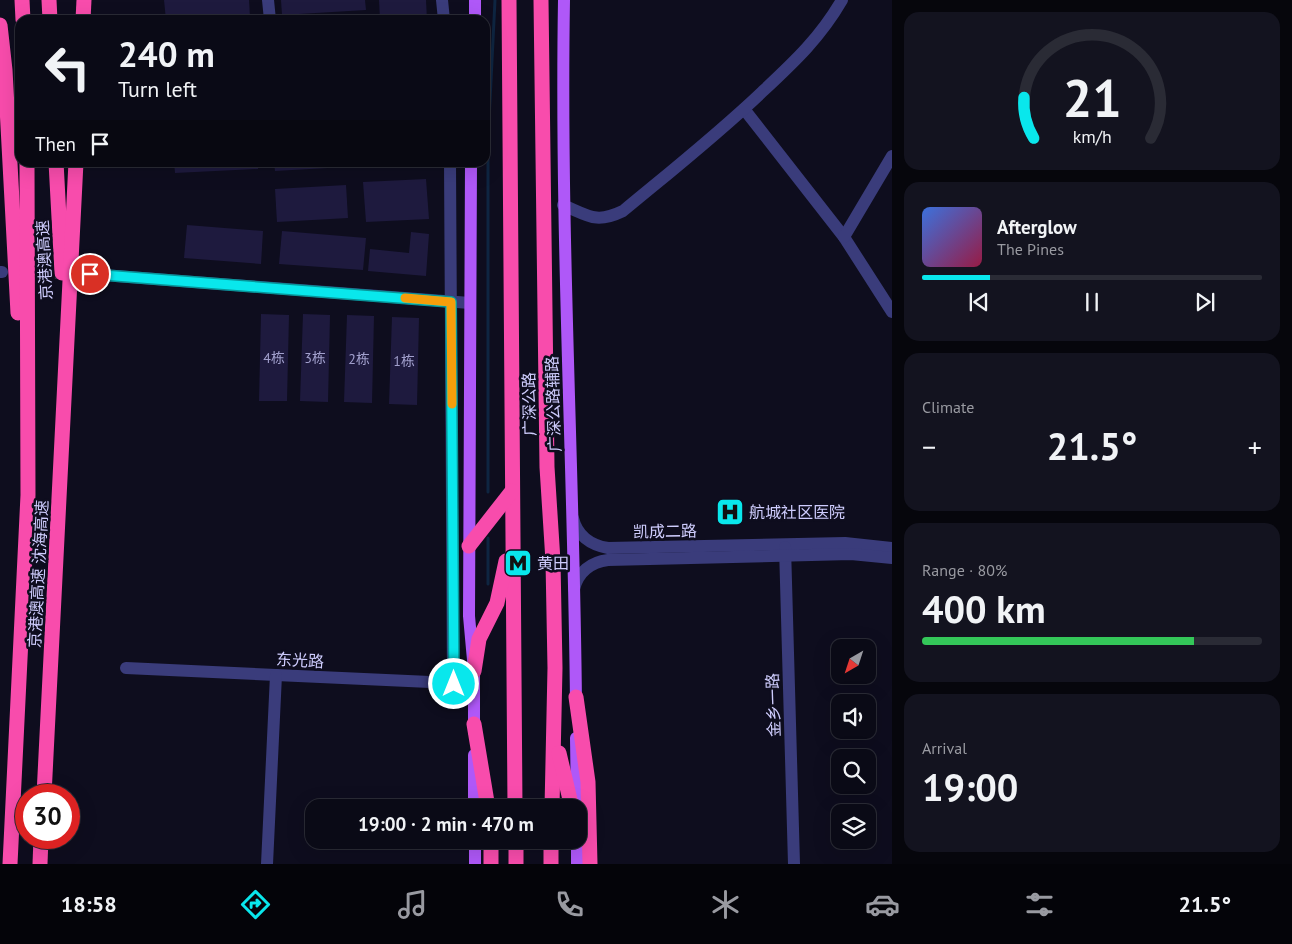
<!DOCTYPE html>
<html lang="en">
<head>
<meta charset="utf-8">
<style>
  :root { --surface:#0a0a16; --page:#13131f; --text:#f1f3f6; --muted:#999aa1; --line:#2a2b35; --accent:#09e7ec }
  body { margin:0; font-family:"PT Sans","Noto Sans SC",sans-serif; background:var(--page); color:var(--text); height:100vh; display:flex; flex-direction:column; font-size:19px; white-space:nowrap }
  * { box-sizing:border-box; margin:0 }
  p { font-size:16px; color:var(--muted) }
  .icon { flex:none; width:28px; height:28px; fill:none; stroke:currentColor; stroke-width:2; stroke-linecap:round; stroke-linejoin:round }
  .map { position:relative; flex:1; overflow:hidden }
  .panel { display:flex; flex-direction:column; gap:12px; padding:12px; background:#06060c; width:400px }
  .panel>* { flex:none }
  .top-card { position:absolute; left:15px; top:15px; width:475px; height:152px; border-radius:15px; box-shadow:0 5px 20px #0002,0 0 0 1px var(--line); background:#0a0a16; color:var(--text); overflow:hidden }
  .needle { width:32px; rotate:219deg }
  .tools { position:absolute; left:831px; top:639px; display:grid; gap:10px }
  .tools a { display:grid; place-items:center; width:45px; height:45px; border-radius:10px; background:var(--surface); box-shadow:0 5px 20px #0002,0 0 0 1px var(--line); font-size:25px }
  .speed { position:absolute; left:15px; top:784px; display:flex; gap:10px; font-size:25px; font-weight:700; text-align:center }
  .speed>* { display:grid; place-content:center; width:65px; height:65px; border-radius:50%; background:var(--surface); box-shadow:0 5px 20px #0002,0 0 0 1px var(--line); line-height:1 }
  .speed .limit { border:8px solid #d22; background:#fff; color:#111 }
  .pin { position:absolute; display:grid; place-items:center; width:42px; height:42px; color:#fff; margin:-21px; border:2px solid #fff; border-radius:50%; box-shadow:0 1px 5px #0007 }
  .me { position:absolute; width:55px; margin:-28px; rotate:0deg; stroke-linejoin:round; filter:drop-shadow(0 0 4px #0008) }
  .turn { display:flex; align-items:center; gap:18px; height:105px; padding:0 20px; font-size:22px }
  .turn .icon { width:65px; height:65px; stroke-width:2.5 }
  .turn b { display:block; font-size:35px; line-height:42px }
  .then { display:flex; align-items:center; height:48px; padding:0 20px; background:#0003; gap:10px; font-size:19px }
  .big { font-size:38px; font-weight:700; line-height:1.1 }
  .panel .card { flex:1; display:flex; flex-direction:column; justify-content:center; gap:8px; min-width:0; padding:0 18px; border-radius:15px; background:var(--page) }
  .panel .dial { align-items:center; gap:0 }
  .dial svg { height:130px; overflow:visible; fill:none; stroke:var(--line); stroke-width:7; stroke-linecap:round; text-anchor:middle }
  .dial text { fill:var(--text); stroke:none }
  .song { display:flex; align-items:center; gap:15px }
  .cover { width:60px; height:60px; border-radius:8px; background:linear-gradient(135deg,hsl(220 70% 55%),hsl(340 70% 35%)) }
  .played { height:5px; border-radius:2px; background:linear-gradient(90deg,var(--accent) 20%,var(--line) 20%) }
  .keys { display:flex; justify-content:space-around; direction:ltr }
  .heat { display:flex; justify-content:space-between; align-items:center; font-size:28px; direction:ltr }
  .charge { height:8px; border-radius:4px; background:linear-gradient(90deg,#34c759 80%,var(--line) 0) }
  .trip { position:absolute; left:305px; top:799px; width:282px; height:50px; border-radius:15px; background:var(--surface); box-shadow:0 5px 20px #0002,0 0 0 1px var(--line); font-weight:700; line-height:50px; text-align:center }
  .menu { display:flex; height:80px; justify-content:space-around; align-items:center; background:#040409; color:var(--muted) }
  .menu .icon { width:35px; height:35px }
  .menu .active { color:var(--accent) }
  .menu b { font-size:22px; color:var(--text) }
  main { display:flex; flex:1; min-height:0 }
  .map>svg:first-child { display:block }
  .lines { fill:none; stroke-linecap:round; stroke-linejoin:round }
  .stream { stroke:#0e2541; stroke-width:3 }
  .building { fill:#1e1a3e }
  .minor-tunnel { stroke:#2b2a3f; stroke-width:12; stroke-dasharray:12 6; stroke-linecap:butt }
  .minor { stroke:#3a3c7b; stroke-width:12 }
  .major { stroke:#af58f8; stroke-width:12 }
  .highway { stroke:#f84cac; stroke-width:15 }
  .route-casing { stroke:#069699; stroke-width:12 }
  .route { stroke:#09e7ec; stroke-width:9 }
  .slow { stroke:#f59e0b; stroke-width:9 }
  .labels { text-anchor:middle; stroke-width:5; stroke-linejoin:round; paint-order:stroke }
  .number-label { font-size:14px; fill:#a2a0cd }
  .street-label { font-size:16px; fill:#ceccfd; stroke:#0e0d1e }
  .poi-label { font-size:16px; fill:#ceccfd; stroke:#0e0d1e; text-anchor:start }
</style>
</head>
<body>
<main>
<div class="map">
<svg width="892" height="864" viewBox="0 0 892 864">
  <rect width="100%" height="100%" fill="#0e0d1e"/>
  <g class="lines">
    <g class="stream">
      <path d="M488,492V141L495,0"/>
      <path d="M488,538V584"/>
    </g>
  </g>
  <g class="building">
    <path d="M164,0H249L250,17L166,20Z"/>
    <path d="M281,0H365L366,10L282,15Z"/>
    <path d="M379,0H426L427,20H380Z"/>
    <path d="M174,162H258V169L175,173Z"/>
    <path d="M274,162H345V167L275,171Z"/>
    <path d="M426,179L429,219L366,222L363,182Z"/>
    <path d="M346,185L348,218L277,222L275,189Z"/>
    <path d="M187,225L263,231L261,264L184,258Z"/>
    <path d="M282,231L366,238L363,270L279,264Z"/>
    <path d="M411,232L429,234L426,276L368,271L370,249L409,253Z"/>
    <path d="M261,314L289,315L287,401H259Z"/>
    <path d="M303,314L330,315L328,402L300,401Z"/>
    <path d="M347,315L374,316L372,403L344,402Z"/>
    <path d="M392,317L419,318L417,405L389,404Z"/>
  </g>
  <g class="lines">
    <path class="minor-tunnel" d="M19,272L90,274"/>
    <g class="minor">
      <path d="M268,0L270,20"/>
      <path d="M442,0L444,20"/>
      <path d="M744,109L844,237L892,312"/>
      <path d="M450,162L453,684"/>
      <path d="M563,205C589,216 596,224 623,211C670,172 718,134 762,92C794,62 820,38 842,0"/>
      <path d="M844,237L892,156"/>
      <path d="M0,272H2"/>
      <path d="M90,274L470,303"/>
      <path d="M573,518C577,535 590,545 608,548L845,543L892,548"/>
      <path d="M785,547L794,864"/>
      <path d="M574,589C578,572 591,562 608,560L851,554L892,558"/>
      <path d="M126,668L474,684"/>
      <path d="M267,864L276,675"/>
    </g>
    <g class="major">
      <path d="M564,0C560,235 574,470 576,705"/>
      <path d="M475,20V0"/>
      <path d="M471,162L469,616L474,671V732"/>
      <path d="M576,738L577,808"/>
      <path d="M474,755V808"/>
      <path d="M475,840V864"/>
      <path d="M577,840V864"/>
    </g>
    <g class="highway">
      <path d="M22,0L23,20"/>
      <path d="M49,0L50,20"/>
      <path d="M509,0L515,808"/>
      <path d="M541,0L547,467L553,561L555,668L552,808"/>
      <path d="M83,20L84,0"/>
      <path d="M0,25L5,70L18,313"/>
      <path d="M56,162L62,273"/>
      <path d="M469,546L512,491"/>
      <path d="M474,671L479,639L497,603L506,561"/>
      <path d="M576,697L588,782L590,864"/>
      <path d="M474,724L488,808"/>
      <path d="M559,753L572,808"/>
      <path d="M44,795L76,162"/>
      <path d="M491,840V864"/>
      <path d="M516,840V864"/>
      <path d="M10,864L28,495L27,162"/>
      <path d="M40,864L41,838"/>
      <path d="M551,864V840"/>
    </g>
  </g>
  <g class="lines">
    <g class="route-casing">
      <path id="route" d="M90,274L451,302L454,684"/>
    </g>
    <use href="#route" class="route"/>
    <path class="slow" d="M405,298L451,302L452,404"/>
  </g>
  <defs>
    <g id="hospital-square" transform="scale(1.4375)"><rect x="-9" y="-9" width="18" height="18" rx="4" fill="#09e7ec" stroke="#0e0d1e"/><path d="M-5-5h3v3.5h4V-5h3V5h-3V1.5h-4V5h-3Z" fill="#111"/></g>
    <g id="metro-square" transform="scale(1.4375)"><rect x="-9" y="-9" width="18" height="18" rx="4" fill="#09e7ec" stroke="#0e0d1e"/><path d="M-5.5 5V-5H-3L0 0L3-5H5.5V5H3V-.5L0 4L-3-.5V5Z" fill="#111"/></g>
  </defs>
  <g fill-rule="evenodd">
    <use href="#hospital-square" x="730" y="512"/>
    <use href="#metro-square" x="518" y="563"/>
  </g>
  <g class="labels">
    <g class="number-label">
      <text x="274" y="363">4栋</text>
      <text x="315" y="363">3栋</text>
      <text x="359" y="364">2栋</text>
      <text x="404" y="366">1栋</text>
    </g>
    <g class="street-label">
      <text transform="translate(44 260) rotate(-93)" y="6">京港澳高速</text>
      <text transform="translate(529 404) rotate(-91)" y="6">广深公路</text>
      <text transform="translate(553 404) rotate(-92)" y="6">广深公路辅路</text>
      <text transform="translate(665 531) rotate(-1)" y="6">凯成二路</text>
      <text transform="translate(38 574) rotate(-87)" y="6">京港澳高速 沈海高速</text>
      <text transform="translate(300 660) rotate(3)" y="6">东光路</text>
      <text transform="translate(773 705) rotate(-92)" y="6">金乡一路</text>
    </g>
    <g class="poi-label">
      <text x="749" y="518">航城社区医院</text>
      <text x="537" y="569">黄田</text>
    </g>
  </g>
</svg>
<div class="tools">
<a><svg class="needle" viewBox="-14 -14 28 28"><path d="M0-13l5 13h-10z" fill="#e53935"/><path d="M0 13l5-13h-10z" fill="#999aa1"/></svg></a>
<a><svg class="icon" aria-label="sound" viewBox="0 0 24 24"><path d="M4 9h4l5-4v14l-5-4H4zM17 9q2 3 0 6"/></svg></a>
<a><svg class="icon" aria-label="search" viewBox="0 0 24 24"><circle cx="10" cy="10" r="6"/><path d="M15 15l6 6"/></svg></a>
<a><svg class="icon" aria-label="layers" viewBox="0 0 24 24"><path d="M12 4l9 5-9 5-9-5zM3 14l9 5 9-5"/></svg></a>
</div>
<div class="speed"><div class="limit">30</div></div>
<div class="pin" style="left:90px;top:274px;background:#d93025"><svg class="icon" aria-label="arrive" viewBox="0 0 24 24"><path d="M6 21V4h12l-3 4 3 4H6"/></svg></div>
<svg class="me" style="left:454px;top:684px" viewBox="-20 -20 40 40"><circle r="17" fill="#09e7ec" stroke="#fff" stroke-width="3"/><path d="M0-11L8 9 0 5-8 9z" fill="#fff"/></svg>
<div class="trip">19:00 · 2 min · 470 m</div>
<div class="top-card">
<div class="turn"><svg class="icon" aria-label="left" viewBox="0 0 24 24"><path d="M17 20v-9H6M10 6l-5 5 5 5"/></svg><div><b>240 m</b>Turn left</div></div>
<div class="then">Then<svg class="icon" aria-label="arrive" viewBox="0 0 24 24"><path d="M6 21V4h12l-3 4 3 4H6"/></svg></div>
</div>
</div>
<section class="panel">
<div class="card dial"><svg viewBox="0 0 100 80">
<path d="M14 69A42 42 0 1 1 86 69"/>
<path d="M14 69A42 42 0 0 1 8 44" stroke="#09e7ec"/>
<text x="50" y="56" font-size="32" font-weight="700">21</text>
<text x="50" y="72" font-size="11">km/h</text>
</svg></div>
<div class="card">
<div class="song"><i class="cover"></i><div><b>Afterglow</b><p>The Pines</p></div></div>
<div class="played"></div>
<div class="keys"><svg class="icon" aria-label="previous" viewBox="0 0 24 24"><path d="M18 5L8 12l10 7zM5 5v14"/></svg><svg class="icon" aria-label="pause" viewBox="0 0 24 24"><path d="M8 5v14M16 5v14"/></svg><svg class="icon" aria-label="next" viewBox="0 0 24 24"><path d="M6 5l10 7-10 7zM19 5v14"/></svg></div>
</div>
<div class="card"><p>Climate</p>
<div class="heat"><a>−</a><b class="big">21.5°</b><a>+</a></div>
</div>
<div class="card"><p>Range · 80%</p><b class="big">400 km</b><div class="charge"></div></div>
<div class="card"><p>Arrival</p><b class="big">19:00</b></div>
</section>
</main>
<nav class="menu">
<b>18:58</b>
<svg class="icon active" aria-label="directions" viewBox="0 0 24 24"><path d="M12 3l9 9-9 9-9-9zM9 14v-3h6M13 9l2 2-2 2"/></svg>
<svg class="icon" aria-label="music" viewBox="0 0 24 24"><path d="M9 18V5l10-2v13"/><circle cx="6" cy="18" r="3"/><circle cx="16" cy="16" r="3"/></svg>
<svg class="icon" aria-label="phone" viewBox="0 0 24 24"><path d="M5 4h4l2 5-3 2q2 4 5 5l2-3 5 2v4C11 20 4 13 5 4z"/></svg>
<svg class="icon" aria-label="climate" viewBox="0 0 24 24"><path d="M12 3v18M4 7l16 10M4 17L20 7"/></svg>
<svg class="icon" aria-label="car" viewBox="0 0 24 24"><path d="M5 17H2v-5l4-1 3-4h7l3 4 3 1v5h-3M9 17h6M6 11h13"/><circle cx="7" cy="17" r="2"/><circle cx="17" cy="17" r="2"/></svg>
<svg class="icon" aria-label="filters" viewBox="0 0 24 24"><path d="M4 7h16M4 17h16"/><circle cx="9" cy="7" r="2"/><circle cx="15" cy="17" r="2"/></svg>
<b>21.5°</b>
</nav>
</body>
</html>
